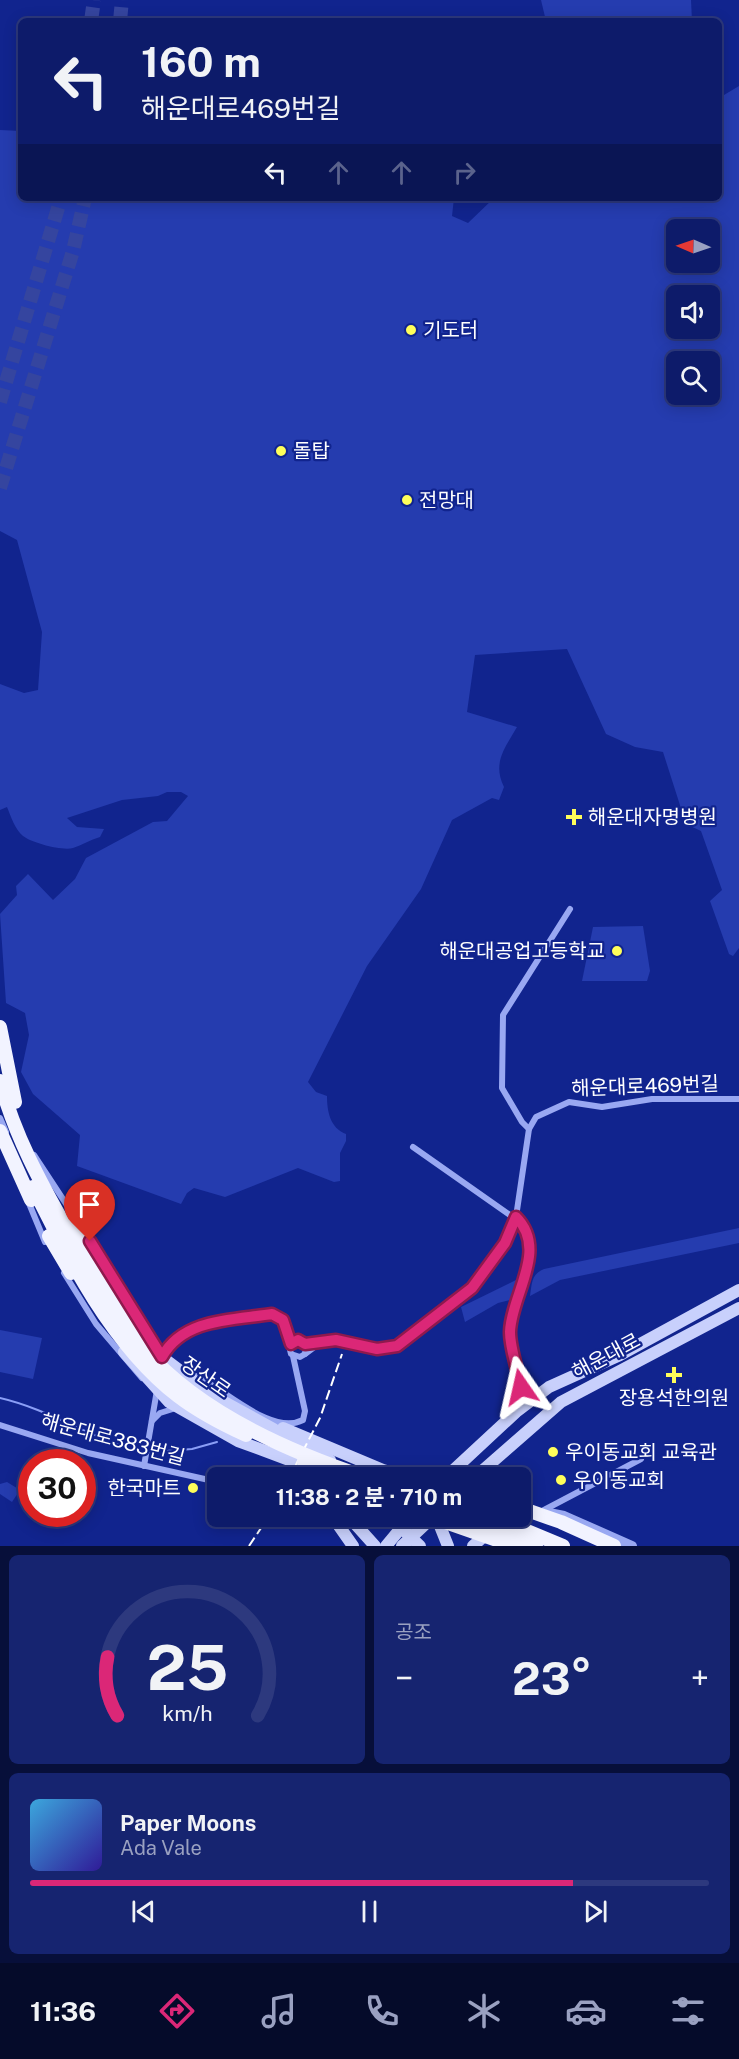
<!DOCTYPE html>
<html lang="ko">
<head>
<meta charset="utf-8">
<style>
  :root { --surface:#0d1b6a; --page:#162470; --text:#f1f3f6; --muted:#9aa1c1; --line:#2d397e; --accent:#db2777 }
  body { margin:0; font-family:"Public Sans","Noto Sans KR",sans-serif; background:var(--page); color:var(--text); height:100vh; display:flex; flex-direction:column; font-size:22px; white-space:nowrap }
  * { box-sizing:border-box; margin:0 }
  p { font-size:20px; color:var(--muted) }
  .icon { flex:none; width:33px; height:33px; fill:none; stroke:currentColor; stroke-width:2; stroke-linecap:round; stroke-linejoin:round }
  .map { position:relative; height:1546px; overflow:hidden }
  .panel { display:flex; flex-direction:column; gap:9px; padding:9px; background:#070f3a; flex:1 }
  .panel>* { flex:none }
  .guide { position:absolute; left:18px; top:18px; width:704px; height:183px; border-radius:9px; box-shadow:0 3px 15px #0003,0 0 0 2px var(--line); background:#0d1b6a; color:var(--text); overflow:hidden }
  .needle { width:39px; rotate:272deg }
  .buttons { position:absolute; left:666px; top:219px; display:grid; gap:12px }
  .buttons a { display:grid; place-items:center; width:54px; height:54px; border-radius:9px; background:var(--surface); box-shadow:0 3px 15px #0003,0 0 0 2px var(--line); font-size:30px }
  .speed { position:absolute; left:18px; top:1449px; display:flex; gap:12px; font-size:30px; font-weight:700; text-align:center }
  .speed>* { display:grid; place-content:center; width:78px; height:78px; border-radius:50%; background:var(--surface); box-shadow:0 3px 15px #0003,0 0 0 2px var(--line); line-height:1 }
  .speed .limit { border:9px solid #d22; background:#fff; color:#111 }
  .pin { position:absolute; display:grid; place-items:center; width:51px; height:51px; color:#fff; margin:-62px -26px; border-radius:50% 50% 50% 0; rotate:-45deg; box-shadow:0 0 6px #0007 }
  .pin .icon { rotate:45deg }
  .me { position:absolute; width:66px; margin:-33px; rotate:349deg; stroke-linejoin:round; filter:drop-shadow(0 0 4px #0008) }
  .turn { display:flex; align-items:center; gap:21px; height:126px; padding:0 24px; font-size:27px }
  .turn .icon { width:78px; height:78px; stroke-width:2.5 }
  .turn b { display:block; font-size:42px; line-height:51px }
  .lanes { display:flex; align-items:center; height:57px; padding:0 24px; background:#0003; justify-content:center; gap:30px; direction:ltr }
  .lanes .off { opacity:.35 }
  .big { font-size:45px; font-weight:700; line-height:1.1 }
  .panel .widget { flex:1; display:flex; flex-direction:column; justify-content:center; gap:9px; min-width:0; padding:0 21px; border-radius:9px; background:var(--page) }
  .panel .dial { align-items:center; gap:0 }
  .dial svg { height:156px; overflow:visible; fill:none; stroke:var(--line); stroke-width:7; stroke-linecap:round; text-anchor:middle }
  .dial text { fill:var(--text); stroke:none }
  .song { display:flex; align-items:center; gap:18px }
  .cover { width:72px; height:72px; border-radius:9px; background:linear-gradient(135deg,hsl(200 70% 55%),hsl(250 70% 35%)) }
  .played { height:6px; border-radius:3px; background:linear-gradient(90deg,var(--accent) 80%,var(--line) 80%) }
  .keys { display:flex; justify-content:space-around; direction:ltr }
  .heat { display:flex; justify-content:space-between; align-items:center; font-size:33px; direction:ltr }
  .panel .tiles { flex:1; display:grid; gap:9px; grid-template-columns:1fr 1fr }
  .widget:last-child { grid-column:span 2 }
  .trip { position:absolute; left:207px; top:1467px; width:324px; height:60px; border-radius:9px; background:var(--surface); box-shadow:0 3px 15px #0003,0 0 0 2px var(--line); font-weight:700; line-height:60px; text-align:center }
  .tabs { display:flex; height:96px; justify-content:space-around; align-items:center; background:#050b2a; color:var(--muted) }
  .tabs .icon { width:42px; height:42px }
  .tabs .active { color:var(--accent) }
  .tabs b { font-size:27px; color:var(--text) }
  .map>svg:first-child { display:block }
  .green { fill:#253caf; fill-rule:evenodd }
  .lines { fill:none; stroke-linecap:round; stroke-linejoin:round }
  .stream { stroke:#8a9ef6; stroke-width:2 }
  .trunk-tunnel { stroke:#35459f; stroke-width:14; stroke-dasharray:14 7; stroke-linecap:butt }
  .minor { stroke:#99a8f2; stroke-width:6 }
  .tertiary { stroke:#99a8f2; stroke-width:10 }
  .secondary { stroke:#c8d0fc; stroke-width:12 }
  .trunk { stroke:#f2f3ff; stroke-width:14 }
  .rail { stroke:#fff; stroke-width:2; stroke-dasharray:10 4.5; stroke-linecap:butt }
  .trunk-bridge { stroke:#f2f3ff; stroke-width:14 }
  .route-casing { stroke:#8e194d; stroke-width:15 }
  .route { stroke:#db2777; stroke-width:10 }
  .poi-dot { fill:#fffe5a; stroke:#11248e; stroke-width:2 }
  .labels { text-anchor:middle; stroke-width:4.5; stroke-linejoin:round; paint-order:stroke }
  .poi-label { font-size:20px; fill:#fff; stroke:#11248e; text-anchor:start }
  .street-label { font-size:20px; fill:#fff; stroke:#11248e }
</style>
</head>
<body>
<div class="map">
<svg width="739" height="1546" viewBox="0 0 739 1546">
  <rect width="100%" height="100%" fill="#11248e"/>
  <g class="green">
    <path d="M541,0H691L692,21H546Z"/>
    <path d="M739,86V948L733,956L729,954L710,901L722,890L701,831L686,824L663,752L635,747L606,734L567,649L475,655L467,712L517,727C505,748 492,763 504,787L499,800L492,798L452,820L421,889L367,966L308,1082L316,1092L327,1096C327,1111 330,1128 346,1134V1141L340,1153V1181L334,1182L298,1168L225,1197L194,1188L187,1193L181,1204L77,1166L80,1135L33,1094L21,1072L29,1035L25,1013L6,1003L0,914L17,895L16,886L28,874L53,900L75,879L86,858L153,822L167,821L188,796L181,792H167L158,796L122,800L67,818L77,827L104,829L100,837C90,840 82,845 73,848C62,851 32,843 23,836C15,829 11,817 7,807L0,810V684L24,693L38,690L42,632L17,540L0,531V130L21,131V198H454L452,216L468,223L494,198H718L719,110L724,95ZM676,230H710V262H676ZM676,296H710V328H676ZM676,362H710V394H676Z"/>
    <path d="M643,926L650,971L647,981H582L593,927Z"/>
    <path d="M739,1228V1243L560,1280L530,1296C532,1284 531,1274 544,1269Z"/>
    <path d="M518,1279L514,1299L498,1303L465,1322L461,1307Z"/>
    <path d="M0,1330L42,1338L33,1379L0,1372Z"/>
    <path d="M7,1482L20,1490L12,1502L0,1494V1484Z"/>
    <path d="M83,1491L94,1494L83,1513H82Z"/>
  </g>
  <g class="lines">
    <g class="stream">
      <path d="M0,1398C48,1409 89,1437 137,1451"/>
      <path d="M153,1452L192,1449L217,1442"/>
    </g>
    <g class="trunk-tunnel">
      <path d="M91,21L94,0"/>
      <path d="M120,21L122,0"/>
      <path d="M0,402L61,198"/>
      <path d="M0,488L73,251L85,198"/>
    </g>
    <g class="minor">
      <path d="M0,1118L6,1132"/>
      <path d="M529,1129L522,1122L502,1088L503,1015L570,909"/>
      <path d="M413,1147L524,1225L531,1241L510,1332L525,1405"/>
      <path d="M34,1155L78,1222"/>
      <path d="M28,1201L45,1242"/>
      <path d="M96,1251L148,1330"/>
      <path d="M64,1273L96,1324L142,1378"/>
      <path d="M305,1344L336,1340L377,1349H391L406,1341L473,1288L505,1243L516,1217L529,1129L536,1117L569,1102L602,1107L652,1099H739"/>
      <path d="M305,1354L321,1342"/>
      <path d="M163,1356C183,1318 234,1320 272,1314L283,1320L291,1354L300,1357L305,1354L306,1347L303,1342L295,1341L291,1344"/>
      <path d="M193,1375C221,1385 270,1437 303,1420L305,1411L293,1356"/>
      <path d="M152,1421L160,1413L176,1408"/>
      <path d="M0,1425L88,1453L218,1482"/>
      <path d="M144,1466L157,1390"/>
      <path d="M544,1510L641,1459"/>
    </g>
    <path class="tertiary" d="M549,1513L564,1516L632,1546"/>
    <g class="secondary">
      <path d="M124,1352L169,1402L238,1441L292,1461L315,1478"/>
      <path d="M162,1357L215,1397L330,1460"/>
      <path d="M283,1428L383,1470L410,1478"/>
      <path d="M424,1478L451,1471"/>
      <path d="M445,1478L516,1412L549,1387L620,1355L739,1290"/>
      <path d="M474,1478L561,1402L739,1308"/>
      <path d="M332,1516L353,1546"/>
      <path d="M348,1516L375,1546"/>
      <path d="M389,1516L420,1546"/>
      <path d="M436,1516L448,1546"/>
      <path d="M386,1546L411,1516"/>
      <path d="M402,1546L434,1516"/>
      <path d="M473,1546L482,1538L491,1536"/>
    </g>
    <g class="trunk">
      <path d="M71,1223L132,1321L162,1357"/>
      <path d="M49,1236L71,1273"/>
      <path d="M521,1508L561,1522L614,1546"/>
      <path d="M491,1516L563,1546"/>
    </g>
    <g class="rail">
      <path d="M289,1478L320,1418L342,1354"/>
      <path d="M249,1546L269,1516"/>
    </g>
    <g class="trunk-bridge">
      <path d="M0,1027L15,1102"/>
      <path d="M0,1081C15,1136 40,1182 68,1231C91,1271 113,1314 144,1349C199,1413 289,1452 368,1478"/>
      <path d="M0,1131L31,1200"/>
      <path d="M33,1187C70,1261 112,1345 178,1396C199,1412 222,1424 246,1435"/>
      <path d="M304,1462L336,1478"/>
      <path d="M428,1516L514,1546"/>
      <path d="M459,1516L536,1546"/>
    </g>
  </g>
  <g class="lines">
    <g class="route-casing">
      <path id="route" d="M90,1241L162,1357C183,1318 234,1320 272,1314L283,1320L291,1344L298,1340L305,1344L336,1340L377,1349L397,1346L472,1288L505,1243L516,1217C549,1250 511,1295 510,1332C510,1349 518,1370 521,1387"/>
    </g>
    <use href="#route" class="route"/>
  </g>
  <g class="poi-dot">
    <circle cx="411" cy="330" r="6"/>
    <circle cx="281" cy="451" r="6"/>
    <circle cx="407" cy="500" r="6"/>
    <path d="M571 808h6v6h6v6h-6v6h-6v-6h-6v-6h6z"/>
    <circle cx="617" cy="951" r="6"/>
    <path d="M671 1366h6v6h6v6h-6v6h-6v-6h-6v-6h6z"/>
    <circle cx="553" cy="1452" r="6"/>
    <circle cx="561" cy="1480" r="6"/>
    <circle cx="193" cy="1488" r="6"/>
  </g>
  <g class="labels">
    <g class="poi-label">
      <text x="423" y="337">기도터</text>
      <text x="293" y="458">돌탑</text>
      <text x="419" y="507">전망대</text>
      <text x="588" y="824">해운대자명병원</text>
      <text x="605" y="958" text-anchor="end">해운대공업고등학교</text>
      <text x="674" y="1405" text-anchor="middle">장용석한의원</text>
      <text x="565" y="1459">우이동교회 교육관</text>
      <text x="573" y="1487">우이동교회</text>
      <text x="181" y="1495" text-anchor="end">한국마트</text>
    </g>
    <g class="street-label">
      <text transform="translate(645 1086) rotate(-2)" y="7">해운대로469번길</text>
      <text transform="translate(606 1356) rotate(-28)" y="7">해운대로</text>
      <text transform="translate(206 1377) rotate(35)" y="7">장산로</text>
      <text transform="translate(113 1439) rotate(15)" y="7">해운대로383번길</text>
    </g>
  </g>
</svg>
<div class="buttons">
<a><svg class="needle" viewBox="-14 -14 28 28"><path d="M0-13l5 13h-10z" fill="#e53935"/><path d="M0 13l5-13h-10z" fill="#9aa1c1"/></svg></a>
<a><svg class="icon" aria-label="sound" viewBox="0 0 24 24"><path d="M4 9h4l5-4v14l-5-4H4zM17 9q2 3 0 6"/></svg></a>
<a><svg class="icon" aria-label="search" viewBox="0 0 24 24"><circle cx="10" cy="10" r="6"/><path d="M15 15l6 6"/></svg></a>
</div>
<div class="speed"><div class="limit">30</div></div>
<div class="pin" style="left:90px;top:1241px;background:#d93025"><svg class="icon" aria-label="arrive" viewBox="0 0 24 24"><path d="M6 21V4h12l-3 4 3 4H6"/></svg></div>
<svg class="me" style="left:521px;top:1387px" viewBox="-20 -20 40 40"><path d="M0-17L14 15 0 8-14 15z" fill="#db2777" stroke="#fff" stroke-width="4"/></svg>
<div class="trip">11:38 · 2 분 · 710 m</div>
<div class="guide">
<div class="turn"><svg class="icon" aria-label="left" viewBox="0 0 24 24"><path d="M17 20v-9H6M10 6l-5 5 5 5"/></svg><div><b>160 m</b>해운대로469번길</div></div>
<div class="lanes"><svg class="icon" aria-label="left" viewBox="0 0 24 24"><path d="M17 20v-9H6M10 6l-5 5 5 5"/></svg><svg class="icon off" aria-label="ahead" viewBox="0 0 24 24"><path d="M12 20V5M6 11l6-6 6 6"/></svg><svg class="icon off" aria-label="ahead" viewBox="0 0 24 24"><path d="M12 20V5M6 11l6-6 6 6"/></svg><svg class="icon off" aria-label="right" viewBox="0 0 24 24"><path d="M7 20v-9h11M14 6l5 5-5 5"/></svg></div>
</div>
</div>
<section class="panel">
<div class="tiles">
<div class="widget dial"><svg viewBox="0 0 100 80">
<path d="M14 69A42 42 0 1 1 86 69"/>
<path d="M14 69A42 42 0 0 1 9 39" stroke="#db2777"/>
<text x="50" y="56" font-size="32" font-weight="700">25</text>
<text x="50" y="72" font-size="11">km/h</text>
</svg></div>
<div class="widget"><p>공조</p>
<div class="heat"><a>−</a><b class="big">23°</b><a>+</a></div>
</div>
<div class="widget">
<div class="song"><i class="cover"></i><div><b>Paper Moons</b><p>Ada Vale</p></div></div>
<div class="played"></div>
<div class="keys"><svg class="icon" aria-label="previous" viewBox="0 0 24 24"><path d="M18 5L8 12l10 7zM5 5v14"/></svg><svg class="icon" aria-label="pause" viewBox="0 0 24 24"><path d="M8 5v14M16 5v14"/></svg><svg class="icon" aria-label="next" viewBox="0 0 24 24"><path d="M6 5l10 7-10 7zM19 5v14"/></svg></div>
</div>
</div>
</section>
<nav class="tabs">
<b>11:36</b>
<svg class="icon active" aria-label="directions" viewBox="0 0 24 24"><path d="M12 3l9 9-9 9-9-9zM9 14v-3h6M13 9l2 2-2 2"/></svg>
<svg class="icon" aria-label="music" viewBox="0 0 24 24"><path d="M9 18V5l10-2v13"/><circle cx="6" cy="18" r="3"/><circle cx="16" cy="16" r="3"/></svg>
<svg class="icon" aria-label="phone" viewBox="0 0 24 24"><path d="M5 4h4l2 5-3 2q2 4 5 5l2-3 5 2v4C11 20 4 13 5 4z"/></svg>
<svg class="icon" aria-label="climate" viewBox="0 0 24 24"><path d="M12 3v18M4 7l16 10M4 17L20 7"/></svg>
<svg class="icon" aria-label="car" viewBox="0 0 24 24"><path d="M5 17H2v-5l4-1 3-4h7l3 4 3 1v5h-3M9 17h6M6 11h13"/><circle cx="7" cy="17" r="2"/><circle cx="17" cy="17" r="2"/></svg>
<svg class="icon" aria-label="filters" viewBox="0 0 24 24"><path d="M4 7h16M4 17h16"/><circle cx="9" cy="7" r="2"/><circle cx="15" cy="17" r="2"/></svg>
</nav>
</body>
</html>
